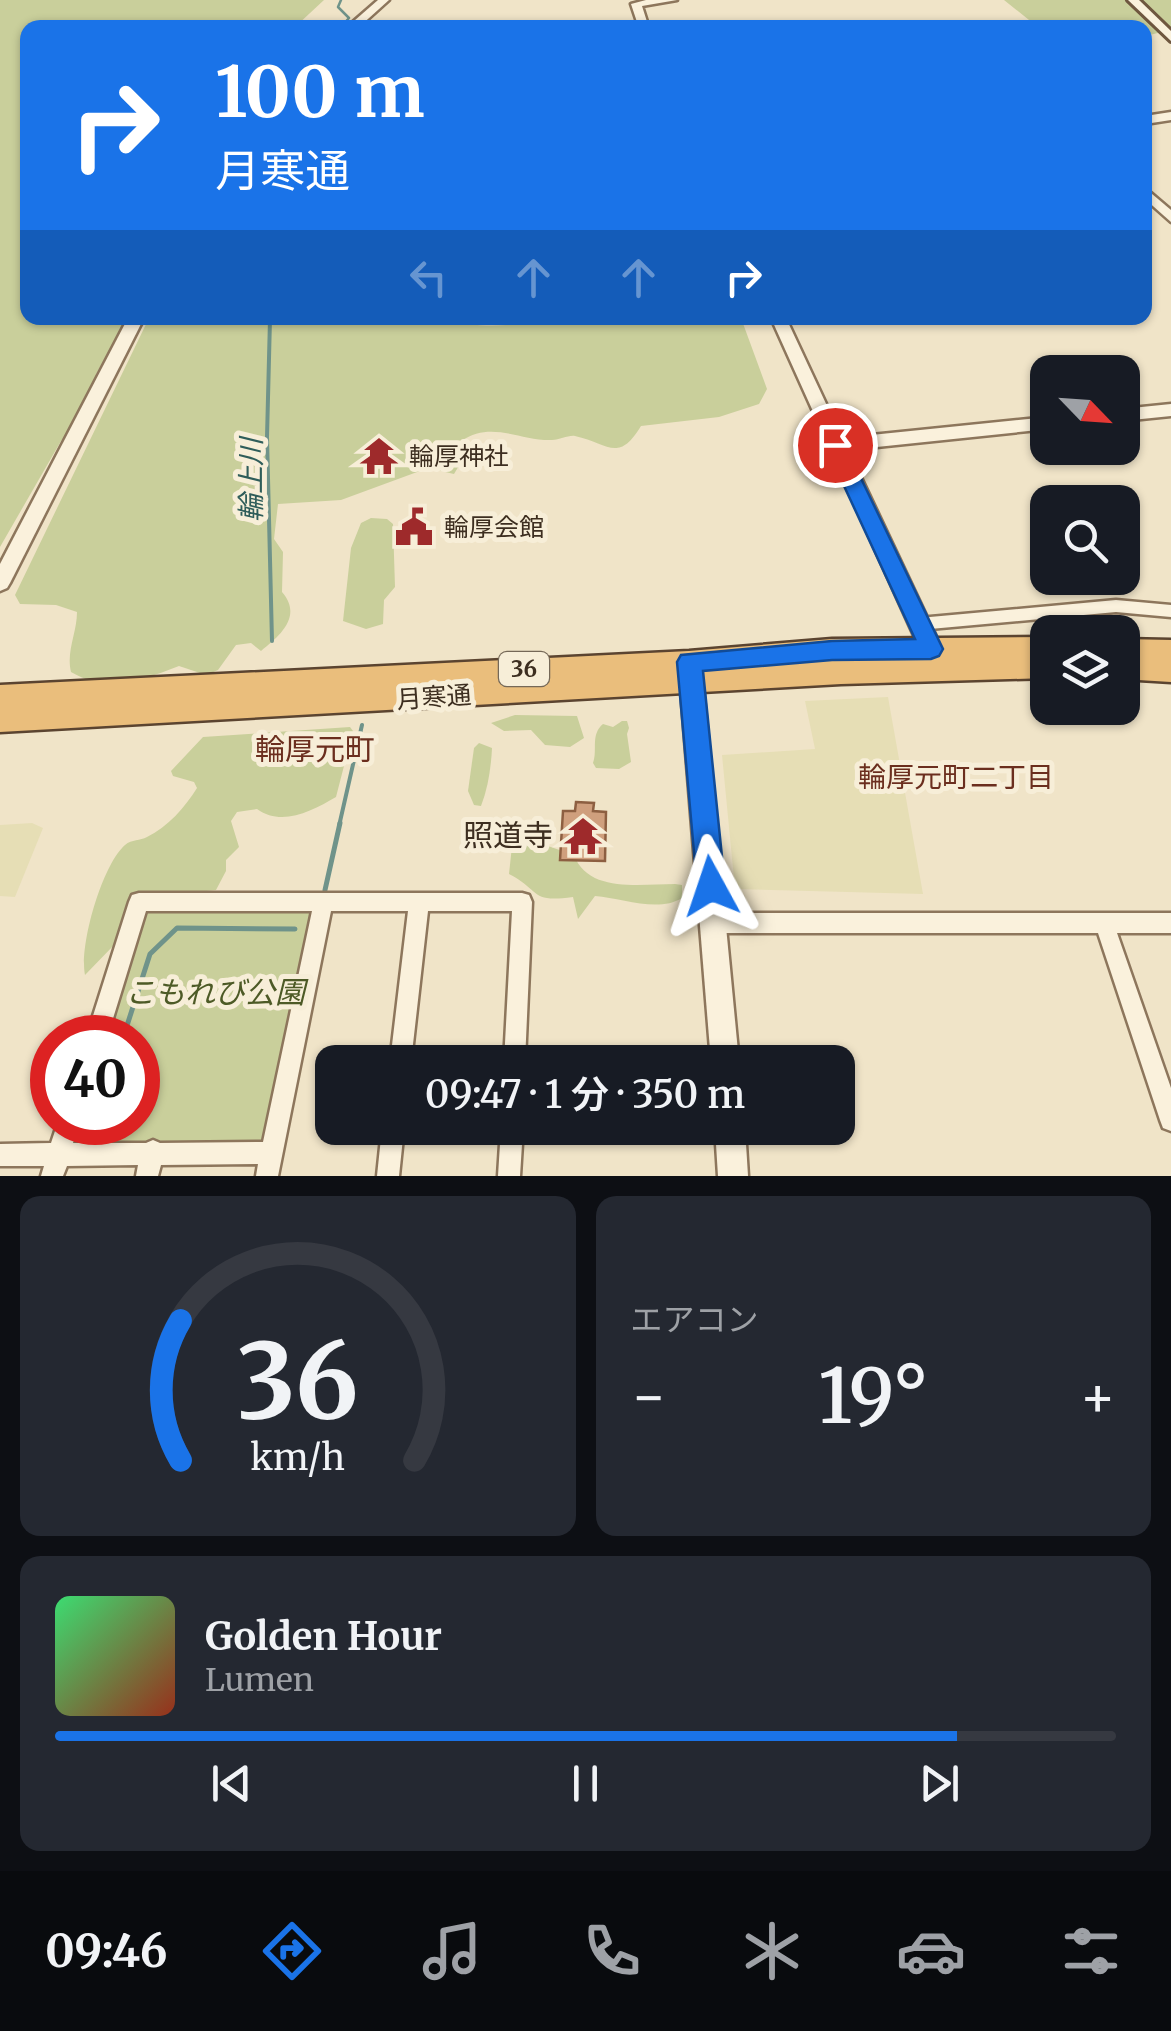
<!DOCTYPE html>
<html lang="ja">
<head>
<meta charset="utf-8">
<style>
  :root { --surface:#171b24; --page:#242831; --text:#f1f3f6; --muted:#9ea1a6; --line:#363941; --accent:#1a73e8 }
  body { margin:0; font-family:Merriweather,"Noto Sans JP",serif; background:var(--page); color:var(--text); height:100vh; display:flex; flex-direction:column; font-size:38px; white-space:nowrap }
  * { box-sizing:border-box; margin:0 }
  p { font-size:32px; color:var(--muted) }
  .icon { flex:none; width:55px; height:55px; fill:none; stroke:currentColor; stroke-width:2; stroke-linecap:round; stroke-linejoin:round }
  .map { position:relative; height:1176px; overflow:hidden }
  .details { display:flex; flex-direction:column; gap:20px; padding:20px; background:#0d0f14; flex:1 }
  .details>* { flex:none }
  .guide { position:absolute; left:20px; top:20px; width:1132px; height:305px; border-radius:20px; box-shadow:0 2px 8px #0004; background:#1a73e8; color:#fff; overflow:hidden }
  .needle { width:65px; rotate:115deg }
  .tools { position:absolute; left:1030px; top:355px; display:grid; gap:20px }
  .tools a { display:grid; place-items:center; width:110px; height:110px; border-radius:20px; background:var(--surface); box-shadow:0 2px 8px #0004; font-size:50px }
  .speed { position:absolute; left:30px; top:1015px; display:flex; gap:20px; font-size:50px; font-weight:700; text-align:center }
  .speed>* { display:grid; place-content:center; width:130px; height:130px; border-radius:50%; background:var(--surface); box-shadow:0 2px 8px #0004; line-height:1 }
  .speed .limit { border:15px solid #d22; background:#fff; color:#111 }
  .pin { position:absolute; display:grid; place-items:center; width:85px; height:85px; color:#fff; margin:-42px; border:5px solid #fff; border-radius:50%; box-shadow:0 2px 10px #0007 }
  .me { position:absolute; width:110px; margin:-55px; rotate:355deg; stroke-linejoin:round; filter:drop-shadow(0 0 8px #0008) }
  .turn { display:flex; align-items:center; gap:35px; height:210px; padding:0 30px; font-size:45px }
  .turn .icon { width:130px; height:130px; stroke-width:2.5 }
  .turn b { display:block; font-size:70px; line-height:85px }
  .lanes { display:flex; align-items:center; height:95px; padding:0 30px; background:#0003; justify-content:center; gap:50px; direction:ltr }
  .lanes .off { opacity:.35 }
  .big { font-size:75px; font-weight:600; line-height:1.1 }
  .details .card { flex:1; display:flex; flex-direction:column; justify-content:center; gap:15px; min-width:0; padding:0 35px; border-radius:20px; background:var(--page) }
  .details .dial { align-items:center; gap:0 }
  .dial svg { height:260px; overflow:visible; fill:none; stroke:var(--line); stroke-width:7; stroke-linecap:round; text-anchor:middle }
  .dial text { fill:var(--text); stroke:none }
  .song { display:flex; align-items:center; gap:30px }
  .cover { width:120px; height:120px; border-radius:15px; background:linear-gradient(135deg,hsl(140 70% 55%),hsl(10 70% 35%)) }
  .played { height:10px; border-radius:5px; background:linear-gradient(90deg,var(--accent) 85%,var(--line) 85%) }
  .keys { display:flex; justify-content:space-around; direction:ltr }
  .heat { display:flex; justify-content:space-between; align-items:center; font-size:55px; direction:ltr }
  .details .tiles { flex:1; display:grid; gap:20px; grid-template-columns:1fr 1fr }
  .card:last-child { grid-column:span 2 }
  .trip { position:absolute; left:315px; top:1045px; width:540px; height:100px; border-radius:20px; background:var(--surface); box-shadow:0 2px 8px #0004; font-weight:600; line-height:100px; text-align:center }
  .tabs { display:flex; height:160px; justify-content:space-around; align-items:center; background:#090b0e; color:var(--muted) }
  .tabs .icon { width:70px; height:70px }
  .tabs .on { color:var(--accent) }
  .tabs b { font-size:45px; color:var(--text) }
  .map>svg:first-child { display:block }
  .farmland { fill:#e6deb5 }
  .green { fill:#c9cf9b }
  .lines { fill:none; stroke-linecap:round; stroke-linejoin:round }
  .stream-far2 { stroke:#6f938a; stroke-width:2.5 }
  .stream-far1 { stroke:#6f938a; stroke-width:4 }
  .stream { stroke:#6f938a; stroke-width:5 }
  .building { fill:#cf9f7d; stroke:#8d5f41; stroke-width:2.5 }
  .minor-casing { stroke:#8d765c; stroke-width:5 }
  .tertiary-casing { stroke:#8d765c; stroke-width:5 }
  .secondary-casing { stroke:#6f573f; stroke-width:6 }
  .trunk-casing { stroke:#5b4430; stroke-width:5 }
  .minor { fill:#faf1dc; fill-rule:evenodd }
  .tertiary { fill:#faf1dc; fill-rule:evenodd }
  .secondary { fill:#faf1dc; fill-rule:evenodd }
  .trunk { fill:#eabe7c; fill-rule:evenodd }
  .route { fill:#1a73e8; stroke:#114b97; stroke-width:2.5 }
  .labels { text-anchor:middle; stroke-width:10; stroke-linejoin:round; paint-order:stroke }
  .shield { fill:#f7eed8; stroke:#756857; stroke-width:2.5 }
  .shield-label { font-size:22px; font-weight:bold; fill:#3d2e20 }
  .poi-label { font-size:25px; fill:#3d2e20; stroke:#f7eed8; text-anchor:start }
  .street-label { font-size:25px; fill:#3d2e20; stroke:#f7eed8 }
  .water-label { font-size:28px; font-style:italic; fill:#2f5d5a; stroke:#f7eed8 }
  .neighbourhood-label { font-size:28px; fill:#6b2e1e; stroke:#f7eed8 }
  .quarter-label { font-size:30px; fill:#6b2e1e; stroke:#f7eed8 }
  .near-poi-label { font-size:30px; fill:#3d2e20; stroke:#f7eed8; text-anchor:end }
  .near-park-label { font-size:30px; font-style:italic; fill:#4d5a26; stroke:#f7eed8 }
</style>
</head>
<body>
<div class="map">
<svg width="1171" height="1176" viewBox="0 0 1171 1176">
  <rect width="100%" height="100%" fill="#f0e4c8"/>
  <g class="farmland">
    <path d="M888,697L923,894L735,889L722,755L815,749L805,701Z"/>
    <path d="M32,823L43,828L15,897L0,896V825Z"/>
  </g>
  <g class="green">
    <path d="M0,0H324L295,27L28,28V318H128L96,374L99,376C95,390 72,432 61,441L0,547Z"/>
    <path d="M1004,0H1171V30L1145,36V28L1048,27L1034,24Z"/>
    <path d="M149,318H447C489,335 542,318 586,318C638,316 689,318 741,318L767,389L759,404L719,417L641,426C618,464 608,443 575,436C568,435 560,440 552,440C519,441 492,420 461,441L460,464L454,474L428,468L341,500L278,504L274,539L283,552L282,592C303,616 280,636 261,651L251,643L236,645L218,670L206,675L179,666C142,680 108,694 71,672C66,651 77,633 77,612L56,605L20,604L15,595Z"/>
    <path d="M371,518L387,519L393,524L395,587L384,600L383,624L366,629L343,621L351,548L361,523Z"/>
    <path d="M515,715L577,716L584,738L570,747L545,745L531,730L504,731L491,723Z"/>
    <path d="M622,721H627L629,728L627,734L631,762L619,769L596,768L593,763C598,750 590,735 603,724L613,727Z"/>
    <path d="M350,727L353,731L336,797C312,811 282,827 257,809L237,812L231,821L239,847L226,860V871L216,890L169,895L128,918L115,944L85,975C79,946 102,865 125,845C132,839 140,841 147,837C168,827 185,807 197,788L194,782L173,776L171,771L203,737Z"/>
    <path d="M479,743L492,748C491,768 488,788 481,806L474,805L468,791L474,748Z"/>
    <path d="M545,845L574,855C588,893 639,884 675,884L682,885V898C658,913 622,898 595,896L578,919L573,897C529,903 542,891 509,874L512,846Z"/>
    <path d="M139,902L323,905L272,1153L58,1155L69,1123L138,1122V1038L96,1037Z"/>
  </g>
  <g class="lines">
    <path class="stream-far2" d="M340,28L349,18L338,7L341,0"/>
    <g class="stream-far1">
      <path d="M270,319L267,437L272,641"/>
      <path d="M339,826L362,725"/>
    </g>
    <g class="stream">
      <path d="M325,890L340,823"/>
      <path d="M123,1038L150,954L177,928L295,929"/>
      <path d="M94,1126L95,1122"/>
    </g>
  </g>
  <path class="building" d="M576,802L594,803L593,811L606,812L605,861L560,860L563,811H575Z"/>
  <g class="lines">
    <g class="minor-casing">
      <g id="minor">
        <path d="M1116,600L1171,605V617L1116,612L919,630L914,628L911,624L914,620L919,618Z"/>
        <path d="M139,893H522L529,895L532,902L525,1062H504L512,911H428L411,1062H390L408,911H331L278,1176H256L258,1164L161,1165L158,1176H136L138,1165L67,1166L63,1176H41L44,1166H0V1144L51,1143L58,1122H80L73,1143H146L153,1140L160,1143L263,1142L312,911H146L107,1038H86L129,902L132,895Z"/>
        <path d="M714,913H1171V933H1117L1171,1088V1131L1163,1128L1160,1120L1098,933H714L707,930L704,923L707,916Z"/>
        <path d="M382,1128H404L399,1176H377Z"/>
        <path d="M501,1128H523L520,1176H498Z"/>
      </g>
    </g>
    <g class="tertiary-casing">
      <g id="tertiary">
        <path d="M378,0H389L358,28H346Z"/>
        <path d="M646,0H677L642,6L649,28H639L631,4Z"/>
        <path d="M1171,112V120L1145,124V116Z"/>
        <path d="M1145,188L1171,210V222L1145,199Z"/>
        <path d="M128,318H144L10,583L7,588L0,591V564Z"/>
        <path d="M771,318H786L842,438L1048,417V429L848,450L942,649L938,655L931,658L924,655L920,649Z"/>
        <path d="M1171,404V416L1122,421V409Z"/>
        <path d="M690,657L698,660L701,666L739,1062H711L679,666L682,660Z"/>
        <path d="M715,1128H745L748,1176H718Z"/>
      </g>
    </g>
    <g class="secondary-casing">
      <path id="secondary" d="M1128,0H1139L1171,31V41Z"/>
    </g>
    <g class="trunk-casing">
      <g id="trunk">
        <path d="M1048,637V678L841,684L0,732V685L689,651L832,639Z"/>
        <path d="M1122,639L1171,640V682L1122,679Z"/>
      </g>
    </g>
    <use href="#minor" class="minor"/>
    <use href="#tertiary" class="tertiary"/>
    <use href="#secondary" class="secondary"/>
    <use href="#trunk" class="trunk"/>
  </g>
  <path class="route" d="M835,438L845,445L943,649L939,656L931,659L832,660L703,671L725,886L721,896L711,901L701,896L697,886L677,662L681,655L832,641L915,639L825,445Z"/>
  <defs>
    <g id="temple-bare" transform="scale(3)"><path d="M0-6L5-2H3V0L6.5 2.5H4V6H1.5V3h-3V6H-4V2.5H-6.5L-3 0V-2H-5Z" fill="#9e2a2b" stroke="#f7eed8" stroke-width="2.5" paint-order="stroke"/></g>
    <g id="civic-bare" transform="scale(3)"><path d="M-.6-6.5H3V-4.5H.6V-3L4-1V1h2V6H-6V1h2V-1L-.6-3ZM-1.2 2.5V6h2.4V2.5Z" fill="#9e2a2b" stroke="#f7eed8" stroke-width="2.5" paint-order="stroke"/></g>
  </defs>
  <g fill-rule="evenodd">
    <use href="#temple-bare" x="379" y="456"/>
    <use href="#civic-bare" x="414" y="527"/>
    <use href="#temple-bare" x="583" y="836"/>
  </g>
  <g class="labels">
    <rect class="shield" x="499" y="652" width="50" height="34" rx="8"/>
    <g class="shield-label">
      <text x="524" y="677">36</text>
    </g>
    <g class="poi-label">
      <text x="409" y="465">輪厚神社</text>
      <text x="444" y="536">輪厚会館</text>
    </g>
    <g class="street-label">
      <text transform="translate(434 697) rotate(-4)" y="9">月寒通</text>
    </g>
    <g class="water-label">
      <text transform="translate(251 480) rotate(-90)" y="10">輪上川</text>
    </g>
    <g class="neighbourhood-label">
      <text x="956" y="787">輪厚元町二丁目</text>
    </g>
    <g class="quarter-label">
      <text x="315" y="760">輪厚元町</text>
    </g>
    <g class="near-poi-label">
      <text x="553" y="846">照道寺</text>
    </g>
    <g class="near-park-label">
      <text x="215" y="1003">こもれび公園</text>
    </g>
  </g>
</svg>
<div class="tools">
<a><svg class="needle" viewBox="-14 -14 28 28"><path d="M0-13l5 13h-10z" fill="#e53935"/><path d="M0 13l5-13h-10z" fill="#9ea1a6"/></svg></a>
<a><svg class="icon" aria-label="search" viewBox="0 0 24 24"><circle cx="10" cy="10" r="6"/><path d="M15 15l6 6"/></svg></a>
<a><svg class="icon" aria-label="layers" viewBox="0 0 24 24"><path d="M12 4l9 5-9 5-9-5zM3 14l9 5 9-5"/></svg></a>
</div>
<div class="speed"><div class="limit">40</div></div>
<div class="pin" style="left:835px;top:445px;background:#d93025"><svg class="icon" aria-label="arrive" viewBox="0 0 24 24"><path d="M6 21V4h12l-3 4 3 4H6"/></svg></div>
<svg class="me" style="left:711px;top:886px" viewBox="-20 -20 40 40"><path d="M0-17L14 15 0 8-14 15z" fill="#1a73e8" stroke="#fff" stroke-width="4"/></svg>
<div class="trip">09:47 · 1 分 · 350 m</div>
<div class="guide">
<div class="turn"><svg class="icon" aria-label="right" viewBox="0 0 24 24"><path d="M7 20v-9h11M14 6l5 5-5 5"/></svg><div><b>100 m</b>月寒通</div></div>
<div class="lanes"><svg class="icon off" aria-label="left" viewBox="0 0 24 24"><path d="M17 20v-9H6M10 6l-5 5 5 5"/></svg><svg class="icon off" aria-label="ahead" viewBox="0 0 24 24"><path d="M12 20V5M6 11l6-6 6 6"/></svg><svg class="icon off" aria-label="ahead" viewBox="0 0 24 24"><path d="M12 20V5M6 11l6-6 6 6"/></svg><svg class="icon" aria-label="right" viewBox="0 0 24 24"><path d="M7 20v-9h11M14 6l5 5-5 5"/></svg></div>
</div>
</div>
<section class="details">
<div class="tiles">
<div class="card dial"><svg viewBox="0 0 100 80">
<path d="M14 69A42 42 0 1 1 86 69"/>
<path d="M14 69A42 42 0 0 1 14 26" stroke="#1a73e8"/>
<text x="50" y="56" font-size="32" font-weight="700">36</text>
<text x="50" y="72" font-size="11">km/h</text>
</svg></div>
<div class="card"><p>エアコン</p>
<div class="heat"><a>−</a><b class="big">19°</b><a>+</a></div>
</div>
<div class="card">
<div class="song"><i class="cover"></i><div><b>Golden Hour</b><p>Lumen</p></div></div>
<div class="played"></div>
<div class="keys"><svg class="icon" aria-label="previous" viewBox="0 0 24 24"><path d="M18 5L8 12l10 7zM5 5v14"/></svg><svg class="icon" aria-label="pause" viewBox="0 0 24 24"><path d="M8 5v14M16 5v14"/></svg><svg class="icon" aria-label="next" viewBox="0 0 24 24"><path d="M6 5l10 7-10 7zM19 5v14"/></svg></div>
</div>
</div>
</section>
<nav class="tabs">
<b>09:46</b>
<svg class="icon on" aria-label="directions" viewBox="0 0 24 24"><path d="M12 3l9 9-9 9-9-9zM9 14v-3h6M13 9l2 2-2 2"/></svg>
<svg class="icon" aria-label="music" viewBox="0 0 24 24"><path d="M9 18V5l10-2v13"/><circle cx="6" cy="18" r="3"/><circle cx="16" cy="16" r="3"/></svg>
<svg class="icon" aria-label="phone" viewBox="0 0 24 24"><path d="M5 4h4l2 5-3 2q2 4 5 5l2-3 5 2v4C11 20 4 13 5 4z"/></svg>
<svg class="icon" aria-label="climate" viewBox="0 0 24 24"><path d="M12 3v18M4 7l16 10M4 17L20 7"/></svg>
<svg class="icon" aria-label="car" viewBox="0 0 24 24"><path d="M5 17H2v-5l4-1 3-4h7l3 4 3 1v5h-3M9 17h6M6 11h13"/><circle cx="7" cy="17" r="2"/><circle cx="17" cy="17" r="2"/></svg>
<svg class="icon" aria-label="filters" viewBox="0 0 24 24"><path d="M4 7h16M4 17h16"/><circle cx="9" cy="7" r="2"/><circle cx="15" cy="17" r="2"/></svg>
</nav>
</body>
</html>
